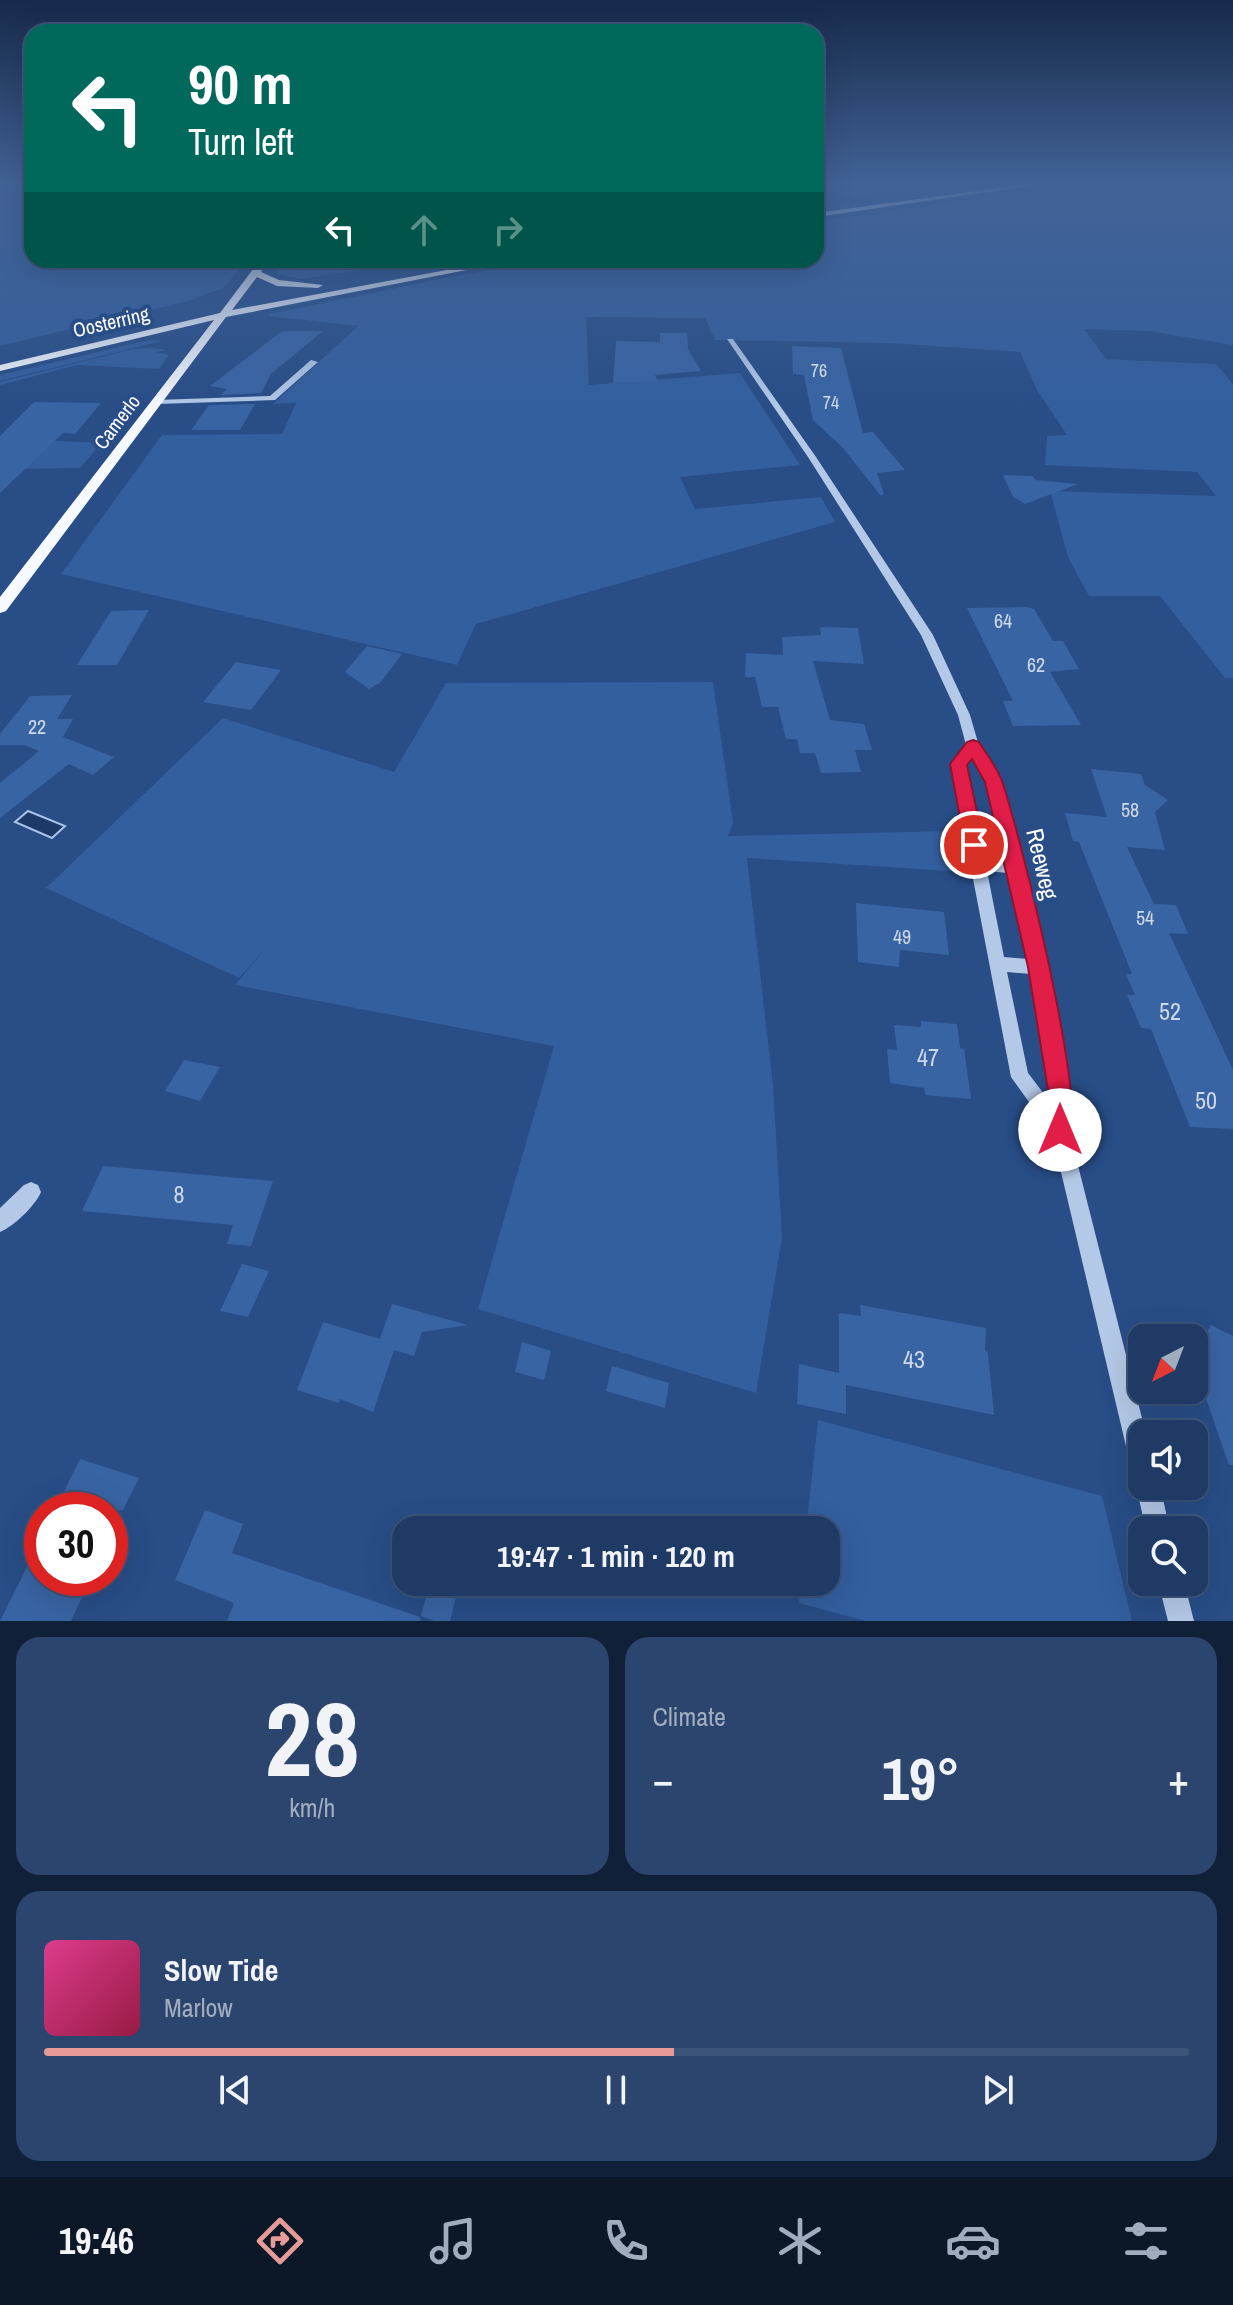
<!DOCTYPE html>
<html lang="en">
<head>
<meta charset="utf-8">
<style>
  :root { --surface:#1e3a65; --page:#2b456e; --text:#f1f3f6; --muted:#a1adbf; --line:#3c5479; --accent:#e69b98 }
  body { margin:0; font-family:"Archivo Narrow",sans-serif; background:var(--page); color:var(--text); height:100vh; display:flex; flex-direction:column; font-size:30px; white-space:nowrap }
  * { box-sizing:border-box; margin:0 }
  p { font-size:26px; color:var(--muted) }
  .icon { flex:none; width:44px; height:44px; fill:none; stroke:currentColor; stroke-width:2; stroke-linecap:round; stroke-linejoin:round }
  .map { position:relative; height:1621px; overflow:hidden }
  .side { display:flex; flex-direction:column; gap:16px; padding:16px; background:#102038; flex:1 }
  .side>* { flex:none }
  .guide { position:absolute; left:24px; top:24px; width:800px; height:244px; border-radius:24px; box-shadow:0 8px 32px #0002,0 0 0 2px var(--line); background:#00695c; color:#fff; overflow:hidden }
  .needle { width:52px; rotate:222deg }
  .tools { position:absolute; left:1128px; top:1324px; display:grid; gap:16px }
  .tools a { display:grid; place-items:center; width:80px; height:80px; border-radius:16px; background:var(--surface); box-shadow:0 8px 32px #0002,0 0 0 2px var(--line); font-size:40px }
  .speed { position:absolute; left:24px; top:1492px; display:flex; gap:16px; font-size:40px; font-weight:700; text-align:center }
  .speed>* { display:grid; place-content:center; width:104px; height:104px; border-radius:50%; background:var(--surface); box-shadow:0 8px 32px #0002,0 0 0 2px var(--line); line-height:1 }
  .speed .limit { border:12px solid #d22; background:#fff; color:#111 }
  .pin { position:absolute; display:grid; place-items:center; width:68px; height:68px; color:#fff; margin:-34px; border:4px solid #fff; border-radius:50%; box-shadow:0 2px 8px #0007 }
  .me { position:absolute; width:88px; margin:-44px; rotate:0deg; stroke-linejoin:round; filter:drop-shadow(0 0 6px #0008) }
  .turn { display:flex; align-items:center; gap:28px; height:168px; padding:0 32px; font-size:36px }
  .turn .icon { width:104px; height:104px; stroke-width:2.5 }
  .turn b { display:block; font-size:56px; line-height:68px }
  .lanes { display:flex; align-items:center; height:76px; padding:0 32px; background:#0003; justify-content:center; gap:40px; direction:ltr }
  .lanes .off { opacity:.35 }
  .big { font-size:60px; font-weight:800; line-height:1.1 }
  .side .card { flex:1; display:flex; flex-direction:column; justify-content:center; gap:12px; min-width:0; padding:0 28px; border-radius:24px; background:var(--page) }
  .side .dial { align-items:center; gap:0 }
  .dial b { font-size:104px; line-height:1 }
  .song { display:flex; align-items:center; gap:24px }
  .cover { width:96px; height:96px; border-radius:12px; background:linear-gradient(135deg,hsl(330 70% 55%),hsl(340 70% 35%)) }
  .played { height:8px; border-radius:4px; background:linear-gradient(90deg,var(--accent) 55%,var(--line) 55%) }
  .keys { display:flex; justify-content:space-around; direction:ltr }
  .heat { display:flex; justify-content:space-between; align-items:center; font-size:44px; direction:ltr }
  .side .tiles { flex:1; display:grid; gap:16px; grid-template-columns:1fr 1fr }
  .card:last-child { grid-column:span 2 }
  .trip { position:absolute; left:392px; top:1516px; width:448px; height:80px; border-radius:24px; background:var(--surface); box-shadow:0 8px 32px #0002,0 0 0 2px var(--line); font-weight:800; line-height:80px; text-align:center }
  .tabs { display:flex; height:128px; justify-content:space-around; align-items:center; background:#0c1728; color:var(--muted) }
  .tabs .icon { width:56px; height:56px }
  .tabs .on { color:var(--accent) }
  .tabs b { font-size:36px; color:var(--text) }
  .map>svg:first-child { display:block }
  .green { fill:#335f9e }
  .water { fill:#1d3967; stroke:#a9c3e8; stroke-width:2 }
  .building { fill:#3964a3 }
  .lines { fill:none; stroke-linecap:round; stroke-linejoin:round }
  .minor { fill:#b4c9e8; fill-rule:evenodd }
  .major { fill:#f6f9fe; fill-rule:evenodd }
  .route { fill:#e11d48; stroke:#92132f; stroke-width:2 }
  .labels { text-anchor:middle; stroke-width:8; stroke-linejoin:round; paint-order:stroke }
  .far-number-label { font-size:18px; fill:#ced8e8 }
  .far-street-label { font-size:20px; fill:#fff; stroke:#284d87 }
  .number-label { font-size:20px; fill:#ced8e8 }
  .street-label { font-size:24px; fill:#fff; stroke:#284d87 }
  .near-number-label { font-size:24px; fill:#ced8e8 }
</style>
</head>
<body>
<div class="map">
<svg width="1233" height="1621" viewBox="0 0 1233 1621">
  <rect width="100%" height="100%" fill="#284d87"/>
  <g class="green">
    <path d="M0,182H32V260H248L223,288L191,300L0,346Z"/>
    <path d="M816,182H965L816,201Z"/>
    <path d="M1015,182H1036L816,212V209Z"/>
    <path d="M1092,182H1233V345L1149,331L1084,329L1106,359L1216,364L1233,384V678H1225L1160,596H1089L1068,557L1050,491L1216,496L1197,472L1045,465L1047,436L1067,435L1037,390L1020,352L890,343L715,340L705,318L586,317L589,385L740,373L800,465L680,477L695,509L821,497L835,522L476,624L457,665L61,574L162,435L282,434L296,403L273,404L358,326L269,316L270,314L455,276L554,260H816V221Z"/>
    <path d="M285,260H423L301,279L277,274Z"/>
    <path d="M149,340L162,341L0,381V375Z"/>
    <path d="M151,348L168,350L156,352L169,355L159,369L77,365L0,385V382L133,349Z"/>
    <path d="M0,438L102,443L80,468L0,469Z"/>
    <path d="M713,682L733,823L728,836L953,831L965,872L747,858L773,1086L782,1238L756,1393L478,1309L554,1046L235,985L267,947L239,978L46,888L223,718L394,772L446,683Z"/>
    <path d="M818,1420L1102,1496L1132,1621H866L799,1603L801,1582H826V1530H806Z"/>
  </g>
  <path class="water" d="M28,811L65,826L52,838L15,822Z"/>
  <g class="building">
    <path d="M282,331H323L271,374L261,393L221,395L227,389L210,386Z"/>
    <path d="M660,333H687L688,349L701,371L655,375L658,381L613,383L616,341L660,342Z"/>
    <path d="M792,346L841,348L863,433L873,432L905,470L877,473L884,494L881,496L843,448L813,420L804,375L793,374Z"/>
    <path d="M34,402L101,403L75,434L63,433L0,493V436Z"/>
    <path d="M255,404L240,430H191L209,405Z"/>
    <path d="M1003,475L1033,476L1035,480L1078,484L1025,504L1013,497Z"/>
    <path d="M1027,607L1034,609L1053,641H1063L1079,669L1050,672L1081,725L1013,726L1003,701H1013L967,608Z"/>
    <path d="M149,610L117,665H77L111,611Z"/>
    <path d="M820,627L858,628L864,664L813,661L830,720L864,724L872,750H855L861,772L821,773L815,753H800L797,739H786L778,707H762L755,677H745L746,653L783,655L782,637L821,635Z"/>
    <path d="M367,646L402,654L381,682L369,689L345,672Z"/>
    <path d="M236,662L281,670L251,710L203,702Z"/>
    <path d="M72,695L57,719H73L63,737L114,757L93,775L69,764L0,818V783L39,751L24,745H0V734L30,696Z"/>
    <path d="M1091,769L1141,774L1145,785L1168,800L1155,812L1165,850L1127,847L1154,904L1176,905L1188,934L1169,933L1233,1070V1129L1190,1127L1151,1029L1141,1028L1127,995H1135L1126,974H1132L1079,842L1073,841L1065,813L1107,817Z"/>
    <path d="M856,903L944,912L949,955L900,950L899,967L858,962Z"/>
    <path d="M921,1021L957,1024L960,1048L964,1049L971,1099L926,1095L924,1088L890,1083L887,1049L897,1050L894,1025L921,1027Z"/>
    <path d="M184,1060L220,1067L200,1101L165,1091Z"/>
    <path d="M103,1166L273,1181L251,1246L227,1244L233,1225L82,1211Z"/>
    <path d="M242,1264L269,1271L248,1317L220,1311Z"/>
    <path d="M392,1304L468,1325L422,1332L414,1356L394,1350L373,1412L340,1399L339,1403L297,1390L323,1322L380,1339Z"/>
    <path d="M860,1305L986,1328L985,1350L988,1353L994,1415L846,1385V1414L797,1404L799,1364L839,1373V1313L861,1316Z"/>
    <path d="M1211,1325L1233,1336V1465H1229L1194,1364V1345H1200Z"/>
    <path d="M522,1342L551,1351L544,1380L515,1372Z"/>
    <path d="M612,1366L669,1383L665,1408L606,1391Z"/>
    <path d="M80,1459L139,1478L123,1510H55Z"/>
    <path d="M205,1510L243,1524L232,1553L420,1617V1621H227L234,1603L175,1580Z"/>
    <path d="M42,1537V1578H91L71,1621H0Z"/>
    <path d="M430,1582H460L450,1621H434L421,1616Z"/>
  </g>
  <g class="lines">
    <g class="minor">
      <path d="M727,339H733L816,457L933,635L970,715L979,746L1001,781L1046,967L1069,1090V1130L1146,1434H1142V1475L1134,1471L1130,1463L1052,1134L1011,1077L951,764L966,745L958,715L921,635L808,457ZM972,756L987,781L1005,860L984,859L965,765ZM987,871L1008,873L1028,959L1004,957ZM1007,972L1031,974L1051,1090V1103L1028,1073Z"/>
      <path d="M311,360L318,362L275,400L157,404L153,402L157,400L270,396Z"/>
      <path d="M31,1182L38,1185L41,1192C35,1206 14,1226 0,1232V1208L24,1185Z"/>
      <path d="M1142,1477V1486H1160L1170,1530H1146L1136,1486Z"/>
      <path d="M1158,1582H1184L1194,1621H1168Z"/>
    </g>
    <g class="major">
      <path d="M1041,182H1057L816,217V213Z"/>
      <path d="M260,260H269L261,272L279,280L323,285L318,288L277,286L257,277L232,310L500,260H518L226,317L6,611L0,613V597L214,320L0,371V365L220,313Z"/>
    </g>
  </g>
  <linearGradient id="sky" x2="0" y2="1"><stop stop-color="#162a4a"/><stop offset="0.45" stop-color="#426296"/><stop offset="1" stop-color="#426296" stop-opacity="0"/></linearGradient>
  <rect width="1233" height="408" fill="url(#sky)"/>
  <path class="route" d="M973,740L979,742C987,755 999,770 1003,784C1021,839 1086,1096 1069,1138L1060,1142L1052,1138L1048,1130V1090L1028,967L985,782L972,759L967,765L984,845L981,850H968L965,845L950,764L967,742Z"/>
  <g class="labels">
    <g class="far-number-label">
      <text x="819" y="377">76</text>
      <text x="831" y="409">74</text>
    </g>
    <g class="far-street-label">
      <text transform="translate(111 322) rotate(-13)" y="7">Oosterring</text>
      <text transform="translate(117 422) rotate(-53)" y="7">Camerlo</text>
    </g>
    <g class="number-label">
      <text x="1003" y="628">64</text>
      <text x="1036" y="672">62</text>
      <text x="37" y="734">22</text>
      <text x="1130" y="817">58</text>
      <text x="1145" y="925">54</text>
      <text x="902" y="944">49</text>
    </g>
    <g class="street-label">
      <text transform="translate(1042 864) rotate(77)" y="8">Reeweg</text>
    </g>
    <g class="near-number-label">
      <text x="1170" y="1020">52</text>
      <text x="928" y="1066">47</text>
      <text x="1206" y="1109">50</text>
      <text x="179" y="1203">8</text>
      <text x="914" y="1368">43</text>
    </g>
  </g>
</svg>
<div class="tools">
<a><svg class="needle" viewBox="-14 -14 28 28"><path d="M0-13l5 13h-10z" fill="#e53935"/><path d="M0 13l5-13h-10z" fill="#a1adbf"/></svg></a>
<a><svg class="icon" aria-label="sound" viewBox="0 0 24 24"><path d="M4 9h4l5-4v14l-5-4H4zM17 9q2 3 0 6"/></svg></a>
<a><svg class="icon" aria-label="search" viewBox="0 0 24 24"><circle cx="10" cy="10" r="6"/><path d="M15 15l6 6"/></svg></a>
</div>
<div class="speed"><div class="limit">30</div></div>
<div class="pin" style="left:974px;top:845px;background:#d93025"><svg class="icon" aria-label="arrive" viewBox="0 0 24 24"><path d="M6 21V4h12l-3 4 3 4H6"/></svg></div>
<svg class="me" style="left:1060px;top:1130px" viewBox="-20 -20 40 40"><circle r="19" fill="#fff"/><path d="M0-13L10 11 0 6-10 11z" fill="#e11d48"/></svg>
<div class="trip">19:47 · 1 min · 120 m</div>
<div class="guide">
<div class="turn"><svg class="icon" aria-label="left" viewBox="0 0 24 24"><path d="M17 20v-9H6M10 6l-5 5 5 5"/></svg><div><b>90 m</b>Turn left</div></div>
<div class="lanes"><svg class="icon" aria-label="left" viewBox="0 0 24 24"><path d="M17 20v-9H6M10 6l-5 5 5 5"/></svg><svg class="icon off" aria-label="ahead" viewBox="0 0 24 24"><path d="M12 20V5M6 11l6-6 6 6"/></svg><svg class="icon off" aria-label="right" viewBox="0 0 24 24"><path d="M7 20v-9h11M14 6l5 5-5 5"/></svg></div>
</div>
</div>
<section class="side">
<div class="tiles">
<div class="card dial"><b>28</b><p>km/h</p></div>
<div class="card"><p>Climate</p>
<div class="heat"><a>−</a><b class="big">19°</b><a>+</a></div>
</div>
<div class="card">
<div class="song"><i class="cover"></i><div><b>Slow Tide</b><p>Marlow</p></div></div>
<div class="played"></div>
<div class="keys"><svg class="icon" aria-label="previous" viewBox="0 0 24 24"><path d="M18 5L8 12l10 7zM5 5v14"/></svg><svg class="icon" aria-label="pause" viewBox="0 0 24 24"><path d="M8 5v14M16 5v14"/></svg><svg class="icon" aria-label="next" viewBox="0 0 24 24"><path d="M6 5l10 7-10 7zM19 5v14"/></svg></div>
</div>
</div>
</section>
<nav class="tabs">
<b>19:46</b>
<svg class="icon on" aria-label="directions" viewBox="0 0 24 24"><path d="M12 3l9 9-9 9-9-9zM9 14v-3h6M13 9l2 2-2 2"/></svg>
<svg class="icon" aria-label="music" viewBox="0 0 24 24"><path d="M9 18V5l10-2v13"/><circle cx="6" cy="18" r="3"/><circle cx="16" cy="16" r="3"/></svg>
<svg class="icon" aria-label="phone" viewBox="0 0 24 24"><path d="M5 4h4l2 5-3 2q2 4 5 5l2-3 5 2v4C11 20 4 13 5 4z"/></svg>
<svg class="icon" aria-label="climate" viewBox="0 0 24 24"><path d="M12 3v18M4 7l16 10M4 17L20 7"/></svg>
<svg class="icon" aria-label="car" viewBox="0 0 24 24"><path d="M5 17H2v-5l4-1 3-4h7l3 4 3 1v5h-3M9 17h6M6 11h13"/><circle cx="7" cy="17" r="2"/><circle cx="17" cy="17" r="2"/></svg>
<svg class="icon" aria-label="filters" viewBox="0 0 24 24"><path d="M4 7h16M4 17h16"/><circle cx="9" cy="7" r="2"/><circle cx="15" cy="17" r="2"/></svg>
</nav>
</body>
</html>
